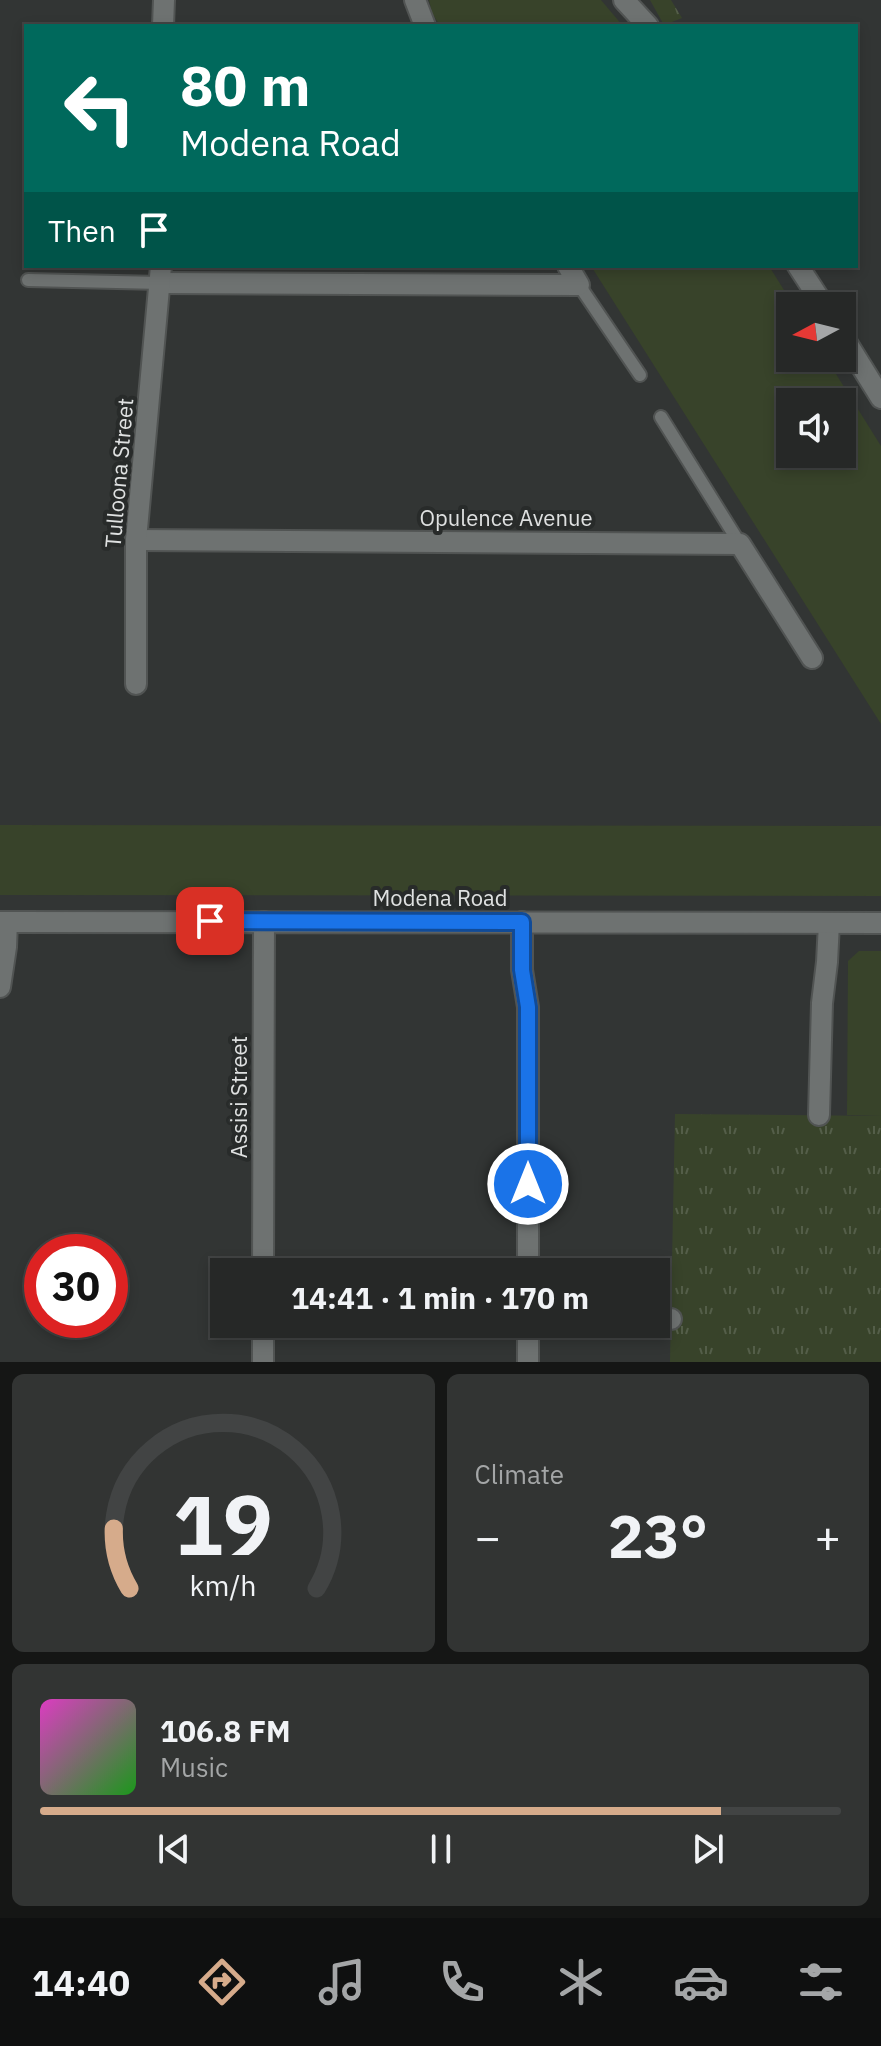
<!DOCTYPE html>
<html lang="en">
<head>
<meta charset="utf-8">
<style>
  :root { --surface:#262827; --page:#323433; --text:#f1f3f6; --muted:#a4a6a7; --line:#424444; --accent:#d6ab8b }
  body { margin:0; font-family:"IBM Plex Sans",sans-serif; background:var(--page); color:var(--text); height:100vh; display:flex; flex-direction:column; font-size:30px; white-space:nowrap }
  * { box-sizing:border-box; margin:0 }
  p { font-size:26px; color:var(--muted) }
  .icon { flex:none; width:44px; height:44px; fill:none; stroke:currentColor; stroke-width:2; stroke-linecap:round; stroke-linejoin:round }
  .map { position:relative; height:1362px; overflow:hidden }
  .side { display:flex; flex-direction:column; gap:12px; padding:12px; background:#151615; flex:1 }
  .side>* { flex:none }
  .banner { position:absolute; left:24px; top:24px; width:834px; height:244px; border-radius:0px; box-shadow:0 4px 12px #0003,0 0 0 2px var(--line); background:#00695c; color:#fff; overflow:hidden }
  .needle { width:52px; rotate:263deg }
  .fabs { position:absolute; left:776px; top:292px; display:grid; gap:16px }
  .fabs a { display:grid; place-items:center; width:80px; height:80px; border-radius:0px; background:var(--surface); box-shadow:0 4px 12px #0003,0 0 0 2px var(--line); font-size:40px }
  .speed { position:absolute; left:24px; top:1234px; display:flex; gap:16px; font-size:40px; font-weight:700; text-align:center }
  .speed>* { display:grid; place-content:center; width:104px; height:104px; border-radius:50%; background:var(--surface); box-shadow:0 4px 12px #0003,0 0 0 2px var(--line); line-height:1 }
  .speed .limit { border:12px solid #d22; background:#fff; color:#111 }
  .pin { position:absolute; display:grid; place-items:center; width:68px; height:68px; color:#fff; margin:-34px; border-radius:16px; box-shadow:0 4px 12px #0006 }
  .me { position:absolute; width:88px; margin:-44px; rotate:0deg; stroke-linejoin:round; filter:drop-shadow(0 0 6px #0008) }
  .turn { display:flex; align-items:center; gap:28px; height:168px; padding:0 24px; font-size:36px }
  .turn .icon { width:104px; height:104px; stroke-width:2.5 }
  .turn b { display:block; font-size:56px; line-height:68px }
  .then { display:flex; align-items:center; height:76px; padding:0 24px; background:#0003; gap:16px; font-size:30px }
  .big { font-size:60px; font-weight:700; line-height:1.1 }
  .side .tile { flex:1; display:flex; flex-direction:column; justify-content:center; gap:12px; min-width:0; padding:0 28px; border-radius:12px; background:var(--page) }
  .side .dial { align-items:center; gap:0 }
  .dial svg { height:208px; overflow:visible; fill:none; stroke:var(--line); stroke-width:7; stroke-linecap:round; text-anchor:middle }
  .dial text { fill:var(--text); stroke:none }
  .song { display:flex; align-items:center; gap:24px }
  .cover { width:96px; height:96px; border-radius:12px; background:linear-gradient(135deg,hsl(310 70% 55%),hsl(120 70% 35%)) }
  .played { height:8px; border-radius:4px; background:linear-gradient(90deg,var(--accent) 85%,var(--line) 85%) }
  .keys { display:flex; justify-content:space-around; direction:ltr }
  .heat { display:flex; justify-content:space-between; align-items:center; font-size:44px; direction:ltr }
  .side .tiles { flex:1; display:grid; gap:12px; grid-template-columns:1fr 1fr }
  .tile:last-child { grid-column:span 2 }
  .trip { position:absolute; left:210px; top:1258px; width:460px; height:80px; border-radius:0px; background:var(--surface); box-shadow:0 4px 12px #0003,0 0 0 2px var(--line); font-weight:700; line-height:80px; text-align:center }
  .tab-bar { display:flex; height:128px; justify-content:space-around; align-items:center; background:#0f1010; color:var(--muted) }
  .tab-bar .icon { width:56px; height:56px }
  .tab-bar .active { color:var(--accent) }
  .tab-bar b { font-size:36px; color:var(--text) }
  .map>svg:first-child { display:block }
  .grass { fill:url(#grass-tufts) }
  .park { fill:#38432a; fill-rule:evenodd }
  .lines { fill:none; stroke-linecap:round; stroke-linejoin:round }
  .service-casing { stroke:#515453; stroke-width:16 }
  .minor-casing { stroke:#515453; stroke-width:24 }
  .tertiary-casing { stroke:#515453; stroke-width:24 }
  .service { stroke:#6e7271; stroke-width:12 }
  .minor { stroke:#6e7271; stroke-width:20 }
  .tertiary { stroke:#6e7271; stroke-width:20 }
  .route-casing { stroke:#114b97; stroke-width:20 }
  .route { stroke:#1a73e8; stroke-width:14 }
  .labels { text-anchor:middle; stroke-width:8; stroke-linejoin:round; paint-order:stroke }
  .street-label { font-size:22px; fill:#dfe1e1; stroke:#282b2a }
</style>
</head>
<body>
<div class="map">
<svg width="881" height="1362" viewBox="0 0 881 1362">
  <defs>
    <pattern id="grass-tufts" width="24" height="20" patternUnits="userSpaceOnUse" patternTransform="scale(2)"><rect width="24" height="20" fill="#38432a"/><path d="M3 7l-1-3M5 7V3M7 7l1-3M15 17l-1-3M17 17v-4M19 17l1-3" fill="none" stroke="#545e49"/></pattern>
  </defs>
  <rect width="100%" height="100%" fill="#323534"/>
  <g class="grass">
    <path d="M650,0H671L682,18L664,25Z"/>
    <path d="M675,1114L881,1116V1362H670Z"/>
  </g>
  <g class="park">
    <path d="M429,0H601L623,26H440L432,13Z"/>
    <path d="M591,266H769L794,306H790V358H826L881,446V724ZM842,402V454H790V402Z"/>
    <path d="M0,825L881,826V896L0,895Z"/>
    <path d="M859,951H881V1116L847,1115L848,961Z"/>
  </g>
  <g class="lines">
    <g class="service-casing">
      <g id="service">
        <path d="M28,280L161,283"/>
        <path d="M579,285L640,375"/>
        <path d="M661,417L740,544"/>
      </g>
    </g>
    <g class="minor-casing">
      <g id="minor">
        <path d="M415,0L425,26"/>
        <path d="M163,26L164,0"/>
        <path d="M161,283L579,285L568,266"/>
        <path d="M136,540L740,544L812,658"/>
        <path d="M136,684V540L161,266"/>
        <path d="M522,922V970L528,1007V1272"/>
        <path d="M0,987L6,947L7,922"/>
        <path d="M819,1115L822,1003L827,962L829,923"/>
        <path d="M263,1272L264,922"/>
        <path d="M656,1319H671"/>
        <path d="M528,1327L576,1324"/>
        <path d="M263,1362V1324"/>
        <path d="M528,1362V1324"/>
      </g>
    </g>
    <g class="tertiary-casing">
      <g id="tertiary">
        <path d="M624,0L648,26"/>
        <path d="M798,266L824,306"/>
        <path d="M842,335L881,398"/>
        <path d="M0,922L881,923"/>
      </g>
    </g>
    <use href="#service" class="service"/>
    <use href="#minor" class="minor"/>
    <use href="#tertiary" class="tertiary"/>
  </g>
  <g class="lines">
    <g class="route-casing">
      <path id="route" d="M210,921L522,922V970L528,1007V1184"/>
    </g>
    <use href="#route" class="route"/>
  </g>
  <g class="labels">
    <g class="street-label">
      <text transform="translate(119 473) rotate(-85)" y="8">Tulloona Street</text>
      <text x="506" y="526">Opulence Avenue</text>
      <text x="440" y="906">Modena Road</text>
      <text transform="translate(239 1097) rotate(-90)" y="8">Assisi Street</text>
    </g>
  </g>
</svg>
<div class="fabs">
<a><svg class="needle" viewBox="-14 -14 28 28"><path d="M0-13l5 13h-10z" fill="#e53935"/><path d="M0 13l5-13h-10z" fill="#a4a6a7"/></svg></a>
<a><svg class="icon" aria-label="sound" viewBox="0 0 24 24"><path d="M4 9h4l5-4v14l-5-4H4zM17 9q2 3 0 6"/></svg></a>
</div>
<div class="speed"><div class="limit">30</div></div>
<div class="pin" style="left:210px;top:921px;background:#d93025"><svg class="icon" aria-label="arrive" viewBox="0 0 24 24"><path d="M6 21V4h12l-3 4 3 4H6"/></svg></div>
<svg class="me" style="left:528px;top:1184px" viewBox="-20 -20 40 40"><circle r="17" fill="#1a73e8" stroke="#fff" stroke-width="3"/><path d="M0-11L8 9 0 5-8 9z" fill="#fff"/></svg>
<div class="trip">14:41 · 1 min · 170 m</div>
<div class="banner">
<div class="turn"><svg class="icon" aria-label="left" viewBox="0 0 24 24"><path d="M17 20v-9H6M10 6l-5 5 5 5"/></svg><div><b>80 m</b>Modena Road</div></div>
<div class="then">Then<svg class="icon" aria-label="arrive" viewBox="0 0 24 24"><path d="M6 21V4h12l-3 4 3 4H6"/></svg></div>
</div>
</div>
<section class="side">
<div class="tiles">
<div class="tile dial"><svg viewBox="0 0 100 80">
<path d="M14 69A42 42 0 1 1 86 69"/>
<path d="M14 69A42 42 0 0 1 8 46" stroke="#d6ab8b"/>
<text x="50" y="56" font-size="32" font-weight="700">19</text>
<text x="50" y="72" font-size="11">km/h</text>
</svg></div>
<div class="tile"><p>Climate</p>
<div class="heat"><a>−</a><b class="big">23°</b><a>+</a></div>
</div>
<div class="tile">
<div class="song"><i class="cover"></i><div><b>106.8 FM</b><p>Music</p></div></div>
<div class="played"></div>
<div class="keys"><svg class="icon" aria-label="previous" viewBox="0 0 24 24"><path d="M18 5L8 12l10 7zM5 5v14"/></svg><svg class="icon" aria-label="pause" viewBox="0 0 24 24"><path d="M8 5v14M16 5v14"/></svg><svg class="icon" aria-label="next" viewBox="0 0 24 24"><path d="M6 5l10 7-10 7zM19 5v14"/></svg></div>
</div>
</div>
</section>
<nav class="tab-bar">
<b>14:40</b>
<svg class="icon active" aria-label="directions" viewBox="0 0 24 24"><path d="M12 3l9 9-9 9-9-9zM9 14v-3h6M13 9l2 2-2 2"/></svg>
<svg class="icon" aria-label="music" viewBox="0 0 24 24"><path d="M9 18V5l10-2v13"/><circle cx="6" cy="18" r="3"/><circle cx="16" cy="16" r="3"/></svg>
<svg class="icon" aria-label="phone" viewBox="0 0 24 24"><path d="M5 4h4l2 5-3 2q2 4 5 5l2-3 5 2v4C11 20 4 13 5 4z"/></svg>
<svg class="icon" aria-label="climate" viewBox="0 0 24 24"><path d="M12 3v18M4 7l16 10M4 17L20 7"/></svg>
<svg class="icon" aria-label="car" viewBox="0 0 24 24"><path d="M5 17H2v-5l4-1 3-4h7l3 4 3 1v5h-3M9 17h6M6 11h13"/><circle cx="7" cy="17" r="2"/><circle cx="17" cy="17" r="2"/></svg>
<svg class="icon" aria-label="filters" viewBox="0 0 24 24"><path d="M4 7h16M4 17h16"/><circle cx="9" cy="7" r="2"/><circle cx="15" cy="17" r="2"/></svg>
</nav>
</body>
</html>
